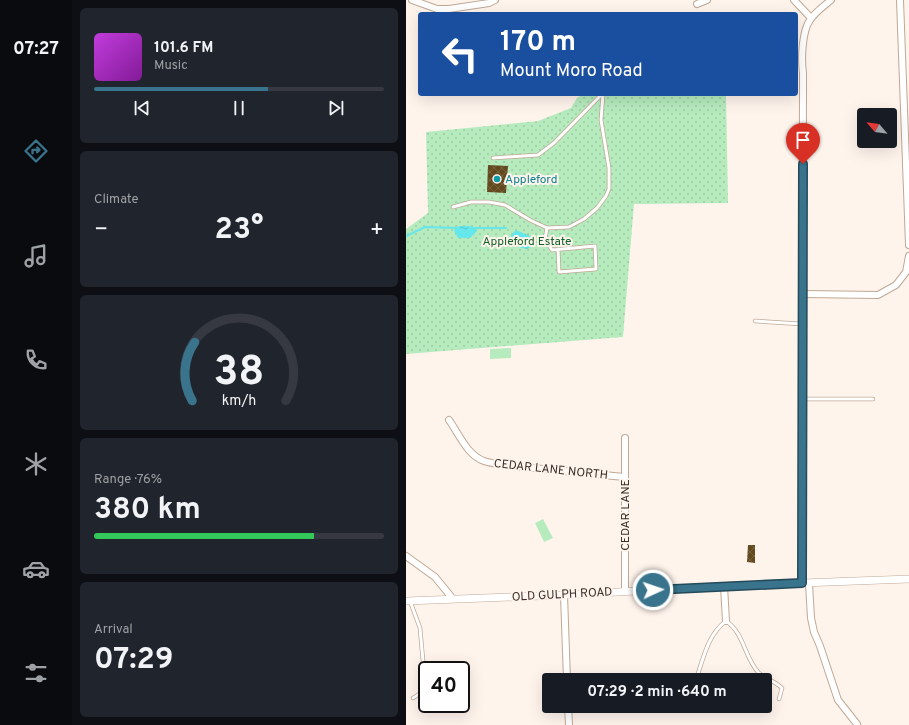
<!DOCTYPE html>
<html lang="en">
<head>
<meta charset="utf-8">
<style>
  :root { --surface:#171b24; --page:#20242c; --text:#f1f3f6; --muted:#9ea1a6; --line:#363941; --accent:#39738c }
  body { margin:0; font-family:Overpass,sans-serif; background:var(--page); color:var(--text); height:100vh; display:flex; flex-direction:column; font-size:15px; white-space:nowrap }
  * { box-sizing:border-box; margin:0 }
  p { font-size:13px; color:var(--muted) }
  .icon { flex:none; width:22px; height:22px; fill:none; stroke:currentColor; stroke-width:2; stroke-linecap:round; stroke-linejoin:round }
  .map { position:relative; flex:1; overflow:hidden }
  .sheet { display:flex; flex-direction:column; gap:8px; padding:8px; background:#0d0f14; width:334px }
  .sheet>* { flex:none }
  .hud { position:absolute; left:12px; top:12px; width:380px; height:84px; border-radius:4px; box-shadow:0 4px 16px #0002; background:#1a4fa0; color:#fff; overflow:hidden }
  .needle { width:26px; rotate:298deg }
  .buttons { position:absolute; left:451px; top:108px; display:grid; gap:8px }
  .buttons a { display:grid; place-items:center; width:40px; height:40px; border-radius:4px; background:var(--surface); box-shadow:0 4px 16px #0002; font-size:20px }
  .speed { position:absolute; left:12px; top:661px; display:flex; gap:8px; font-size:20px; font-weight:700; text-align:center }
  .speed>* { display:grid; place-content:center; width:52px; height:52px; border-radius:50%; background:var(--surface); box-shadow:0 4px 16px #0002; line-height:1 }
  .speed .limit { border:2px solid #111; border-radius:6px; background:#fff; color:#111 }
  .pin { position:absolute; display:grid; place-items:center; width:34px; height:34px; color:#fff; margin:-41px -17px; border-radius:50% 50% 50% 0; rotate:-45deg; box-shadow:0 0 4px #0007 }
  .pin .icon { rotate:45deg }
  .me { position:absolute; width:44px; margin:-22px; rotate:87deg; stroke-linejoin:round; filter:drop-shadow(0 0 3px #0008) }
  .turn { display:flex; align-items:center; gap:14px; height:84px; padding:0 16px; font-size:18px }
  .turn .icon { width:52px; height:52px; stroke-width:2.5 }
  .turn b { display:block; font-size:28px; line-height:34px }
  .big { font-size:30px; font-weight:700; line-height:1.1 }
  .sheet .tile { flex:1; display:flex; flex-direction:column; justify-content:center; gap:6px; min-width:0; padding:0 14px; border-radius:6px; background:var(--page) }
  .sheet .dial { align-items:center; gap:0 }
  .dial svg { height:104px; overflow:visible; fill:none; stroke:var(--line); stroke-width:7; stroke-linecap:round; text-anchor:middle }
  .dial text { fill:var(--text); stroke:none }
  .song { display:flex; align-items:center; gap:12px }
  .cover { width:48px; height:48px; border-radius:6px; background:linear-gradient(135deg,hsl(290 70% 55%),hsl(290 70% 35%)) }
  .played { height:4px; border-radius:2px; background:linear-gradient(90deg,var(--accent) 60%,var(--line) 60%) }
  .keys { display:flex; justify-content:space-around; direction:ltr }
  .heat { display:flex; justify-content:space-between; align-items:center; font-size:22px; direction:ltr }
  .charge { height:6px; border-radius:3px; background:linear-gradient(90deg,#34c759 76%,var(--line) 0) }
  .trip { position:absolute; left:136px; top:673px; width:230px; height:40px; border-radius:4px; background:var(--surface); box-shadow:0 4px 16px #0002; font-weight:700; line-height:40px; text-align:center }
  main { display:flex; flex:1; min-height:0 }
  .tabs { display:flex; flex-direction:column; width:72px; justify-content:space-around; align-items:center; background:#090b0e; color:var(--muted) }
  .tabs .icon { width:28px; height:28px }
  .tabs .selected { color:var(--accent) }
  .tabs b { font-size:18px; color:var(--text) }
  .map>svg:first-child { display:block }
  .park { fill:url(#park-dots) }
  .pitch { fill:#b6ebbe }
  .water { fill:url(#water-ripples) }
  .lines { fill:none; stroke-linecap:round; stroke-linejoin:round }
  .stream { stroke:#65e7eb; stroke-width:2 }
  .building { fill:url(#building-cross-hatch) }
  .service-casing { stroke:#c0a895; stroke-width:4.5 }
  .minor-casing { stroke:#c0a895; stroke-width:8 }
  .tertiary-casing { stroke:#c0a895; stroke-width:8 }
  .service { stroke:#fff; stroke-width:3 }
  .minor { stroke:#fff; stroke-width:6 }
  .tertiary { stroke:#fff; stroke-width:7 }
  .route-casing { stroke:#254b5b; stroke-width:10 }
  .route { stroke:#39738c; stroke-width:7 }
  .culture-dot { fill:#0f9aa8; stroke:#fff4ec; stroke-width:1.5 }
  .labels { text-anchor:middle; stroke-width:4; stroke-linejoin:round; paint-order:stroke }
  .culture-label { font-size:12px; fill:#0d838f; stroke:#fff4ec; text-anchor:start }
  .park-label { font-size:12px; fill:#12632b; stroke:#fff4ec }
  .street-label { font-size:12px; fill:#382e27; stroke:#fff4ec }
</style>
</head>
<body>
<main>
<nav class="tabs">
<b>07:27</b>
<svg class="icon selected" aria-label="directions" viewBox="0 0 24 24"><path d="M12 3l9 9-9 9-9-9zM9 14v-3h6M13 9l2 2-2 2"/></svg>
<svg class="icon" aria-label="music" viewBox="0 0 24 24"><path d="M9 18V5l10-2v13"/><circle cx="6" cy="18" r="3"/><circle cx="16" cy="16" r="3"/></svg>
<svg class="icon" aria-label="phone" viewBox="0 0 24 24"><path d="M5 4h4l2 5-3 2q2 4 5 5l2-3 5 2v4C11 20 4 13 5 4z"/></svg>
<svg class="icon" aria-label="climate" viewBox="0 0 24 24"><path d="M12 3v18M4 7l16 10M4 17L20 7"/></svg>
<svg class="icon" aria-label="car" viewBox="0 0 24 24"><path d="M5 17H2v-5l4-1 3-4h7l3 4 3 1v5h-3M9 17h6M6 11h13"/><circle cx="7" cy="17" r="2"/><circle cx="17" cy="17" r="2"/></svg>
<svg class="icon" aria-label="filters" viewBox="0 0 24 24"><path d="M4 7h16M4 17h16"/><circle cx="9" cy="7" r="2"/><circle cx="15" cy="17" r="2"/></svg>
</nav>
<section class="sheet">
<div class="tile">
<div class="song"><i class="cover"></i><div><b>101.6 FM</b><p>Music</p></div></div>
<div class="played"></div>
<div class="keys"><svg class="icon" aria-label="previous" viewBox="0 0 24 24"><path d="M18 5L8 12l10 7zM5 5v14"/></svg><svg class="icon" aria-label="pause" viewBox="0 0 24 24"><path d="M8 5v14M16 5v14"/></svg><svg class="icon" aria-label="next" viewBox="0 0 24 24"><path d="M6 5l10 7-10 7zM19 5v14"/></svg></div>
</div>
<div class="tile"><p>Climate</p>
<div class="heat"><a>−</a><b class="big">23°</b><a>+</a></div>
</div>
<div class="tile dial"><svg viewBox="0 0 100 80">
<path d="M14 69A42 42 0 1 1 86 69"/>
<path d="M14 69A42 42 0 0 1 16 24" stroke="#39738c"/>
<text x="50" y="56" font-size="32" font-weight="700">38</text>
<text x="50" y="72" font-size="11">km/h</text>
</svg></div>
<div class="tile"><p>Range · 76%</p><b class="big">380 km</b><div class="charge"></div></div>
<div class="tile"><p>Arrival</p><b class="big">07:29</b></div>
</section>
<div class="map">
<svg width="503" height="725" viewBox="0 0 503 725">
  <defs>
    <pattern id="park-dots" width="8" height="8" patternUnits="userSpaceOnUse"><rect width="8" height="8" fill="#b6ebbe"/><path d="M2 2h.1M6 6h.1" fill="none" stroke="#9dcaa3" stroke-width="1.8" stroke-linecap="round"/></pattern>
    <pattern id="water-ripples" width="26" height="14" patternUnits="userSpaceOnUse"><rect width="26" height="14" fill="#65e7eb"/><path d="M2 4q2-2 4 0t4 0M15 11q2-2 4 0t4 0" fill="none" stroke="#58c6ca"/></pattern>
    <pattern id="building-cross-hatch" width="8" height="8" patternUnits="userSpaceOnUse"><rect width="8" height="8" fill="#63491e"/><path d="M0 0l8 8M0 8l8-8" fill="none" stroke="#76613e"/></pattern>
  </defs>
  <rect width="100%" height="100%" fill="#fff4ec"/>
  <path class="park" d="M177,94H320L322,203L228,204L217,337L0,354V229L22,213L20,132L132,121L165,108L171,98Z"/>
  <g class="pitch">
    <path d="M105,348V358L84,359V349Z"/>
    <path d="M137,519L147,538L138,542L129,523Z"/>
  </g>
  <g class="water">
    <path d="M53,226C59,226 68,224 71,231L64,238H52L48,231L49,228Z"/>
    <path d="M110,230L124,236L127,242L125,247L121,249C112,248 106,244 105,235Z"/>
  </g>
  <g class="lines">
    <g class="stream">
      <path d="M68,228H100"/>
      <path d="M0,236L19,227L51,228"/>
    </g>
  </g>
  <g class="building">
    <path d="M82,165L102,166L100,193L81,192Z"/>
    <path d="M342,545H349V563L341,562Z"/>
  </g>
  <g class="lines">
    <g class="service-casing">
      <g id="service">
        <path d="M87,158L132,155L148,143L196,94"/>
        <path d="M47,207L65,202H83L99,205L124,220L141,228L163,227L178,219L191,208L200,196L203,189V168L195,120L197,94"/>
        <path d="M141,228L139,239L146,250L189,246L190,269L153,272L152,249"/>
        <path d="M349,321L396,324"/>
        <path d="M396,399H467"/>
        <path d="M4,601L14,628L19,683C17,692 14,694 7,698"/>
        <path d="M290,680C297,659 302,634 320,621C338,633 338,656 352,672C359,679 369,681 376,688L373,699"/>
      </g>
    </g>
    <g class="minor-casing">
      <g id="minor">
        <path d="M6,0L31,9H43L83,3L89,0"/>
        <path d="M388,0L405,18"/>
        <path d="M494,0L503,245"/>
        <path d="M291,4L301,0"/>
        <path d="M397,294L472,295L490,285L500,272L503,256"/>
        <path d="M43,420C53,434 61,455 78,461C84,463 91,464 97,465L218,477"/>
        <path d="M0,556L29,577L47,599"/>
        <path d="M396,583L397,73C395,59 396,31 404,20C409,12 418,6 425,0"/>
        <path d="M403,584L405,618L408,632L414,646L432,700L451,724"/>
        <path d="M318,586L320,621"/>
        <path d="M219,591V438"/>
        <path d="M158,595L161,680"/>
        <path d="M162,706L163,725"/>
      </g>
    </g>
    <g class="tertiary-casing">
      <path id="tertiary" d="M0,601L158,595L318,586L503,579"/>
    </g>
    <use href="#service" class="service"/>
    <use href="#minor" class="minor"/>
    <use href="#tertiary" class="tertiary"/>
  </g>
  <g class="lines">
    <g class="route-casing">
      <path id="route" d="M247,590L396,583L397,164"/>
    </g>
    <use href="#route" class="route"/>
  </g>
  <circle class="culture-dot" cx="91" cy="179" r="4"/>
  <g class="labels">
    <g class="culture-label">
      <text x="99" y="183">Appleford</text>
    </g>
    <g class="park-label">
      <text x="121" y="245">Appleford Estate</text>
    </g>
    <g class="street-label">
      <text transform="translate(145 469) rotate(6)" y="4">CEDAR LANE NORTH</text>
      <text transform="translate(219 515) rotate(-90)" y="4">CEDAR LANE</text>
      <text transform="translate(156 594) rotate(-3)" y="4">OLD GULPH ROAD</text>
    </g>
  </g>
</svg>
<div class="buttons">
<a><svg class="needle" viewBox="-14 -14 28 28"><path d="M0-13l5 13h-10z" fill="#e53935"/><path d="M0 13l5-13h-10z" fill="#9ea1a6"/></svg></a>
</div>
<div class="speed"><div class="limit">40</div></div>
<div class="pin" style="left:397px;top:164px;background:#d93025"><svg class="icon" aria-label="arrive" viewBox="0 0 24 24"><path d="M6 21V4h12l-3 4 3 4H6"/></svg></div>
<svg class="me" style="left:247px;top:590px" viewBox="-20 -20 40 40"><circle r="17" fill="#39738c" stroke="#fff" stroke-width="3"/><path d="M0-11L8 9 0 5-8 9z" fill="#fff"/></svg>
<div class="trip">07:29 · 2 min · 640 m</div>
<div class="hud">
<div class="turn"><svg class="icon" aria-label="left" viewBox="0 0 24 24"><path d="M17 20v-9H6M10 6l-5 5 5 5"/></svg><div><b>170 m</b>Mount Moro Road</div></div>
</div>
</div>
</main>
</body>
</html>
